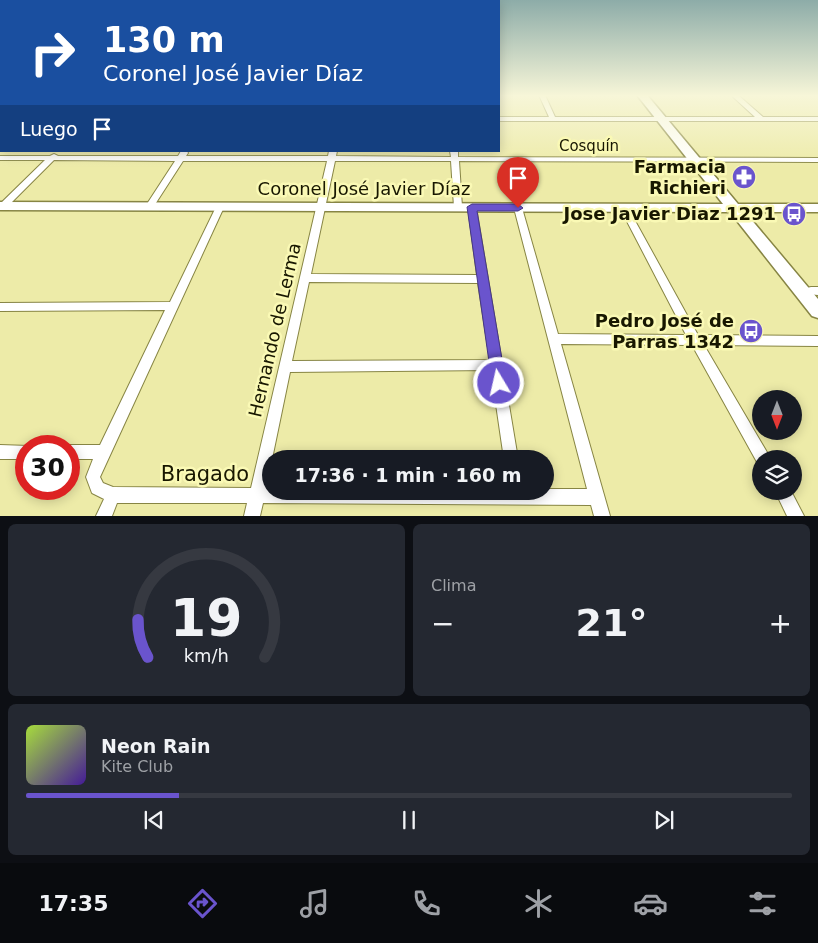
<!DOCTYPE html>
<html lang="es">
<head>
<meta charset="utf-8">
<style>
  :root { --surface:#171b24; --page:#242831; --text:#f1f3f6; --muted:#9ea1a6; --line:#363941; --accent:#6a54cd }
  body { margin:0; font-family:"DejaVu Sans",sans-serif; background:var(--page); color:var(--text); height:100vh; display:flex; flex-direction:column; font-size:19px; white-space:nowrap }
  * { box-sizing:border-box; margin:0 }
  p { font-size:16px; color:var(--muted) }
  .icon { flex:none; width:28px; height:28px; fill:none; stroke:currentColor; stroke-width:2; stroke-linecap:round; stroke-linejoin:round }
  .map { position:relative; height:516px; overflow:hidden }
  .drawer { display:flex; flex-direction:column; gap:8px; padding:8px; background:#0d0f14; flex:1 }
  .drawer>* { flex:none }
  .banner { position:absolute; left:0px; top:0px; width:500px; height:152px; box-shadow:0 2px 12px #0003; background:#1a4fa0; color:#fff; overflow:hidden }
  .needle { width:32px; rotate:180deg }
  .buttons { position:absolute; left:752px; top:390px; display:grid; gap:10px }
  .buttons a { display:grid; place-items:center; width:50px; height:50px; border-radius:50%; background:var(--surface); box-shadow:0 2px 12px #0003; font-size:25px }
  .speed { position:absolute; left:15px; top:435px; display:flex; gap:10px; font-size:25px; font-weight:700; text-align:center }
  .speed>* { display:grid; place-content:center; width:65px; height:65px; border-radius:50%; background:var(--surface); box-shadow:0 2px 12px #0003; line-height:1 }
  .speed .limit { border:8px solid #d22; background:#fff; color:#111 }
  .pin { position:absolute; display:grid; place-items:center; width:42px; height:42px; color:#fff; margin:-51px -21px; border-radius:50% 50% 50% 0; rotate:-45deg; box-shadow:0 0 5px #0007 }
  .pin .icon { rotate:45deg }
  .me { position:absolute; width:55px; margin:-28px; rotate:351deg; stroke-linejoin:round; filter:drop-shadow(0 0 4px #0008) }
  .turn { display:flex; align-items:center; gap:18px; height:105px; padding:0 20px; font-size:22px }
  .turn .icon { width:65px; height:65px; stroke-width:2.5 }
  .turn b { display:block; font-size:35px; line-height:42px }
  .then { display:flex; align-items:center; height:48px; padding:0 20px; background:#0003; gap:10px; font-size:19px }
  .big { font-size:38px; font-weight:700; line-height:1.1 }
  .drawer .widget { flex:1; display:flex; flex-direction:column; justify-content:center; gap:8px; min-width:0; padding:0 18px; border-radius:8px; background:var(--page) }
  .drawer .dial { align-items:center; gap:0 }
  .dial svg { height:130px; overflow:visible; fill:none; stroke:var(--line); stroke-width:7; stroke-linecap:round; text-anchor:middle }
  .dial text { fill:var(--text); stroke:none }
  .song { display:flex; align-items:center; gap:15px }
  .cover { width:60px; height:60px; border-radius:8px; background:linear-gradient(135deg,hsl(80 70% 55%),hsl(260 70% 35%)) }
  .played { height:5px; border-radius:2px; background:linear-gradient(90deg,var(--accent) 20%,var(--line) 20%) }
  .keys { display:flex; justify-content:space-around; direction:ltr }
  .heat { display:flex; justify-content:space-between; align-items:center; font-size:28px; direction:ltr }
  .drawer .tiles { flex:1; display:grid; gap:8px; grid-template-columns:1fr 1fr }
  .widget:last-child { grid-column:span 2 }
  .trip { position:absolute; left:262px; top:450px; width:292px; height:50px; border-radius:25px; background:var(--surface); box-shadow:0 2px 12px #0003; font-weight:700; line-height:50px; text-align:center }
  .dock { display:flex; height:80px; justify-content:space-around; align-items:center; background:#090b0e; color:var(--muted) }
  .dock .icon { width:35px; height:35px }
  .dock .active { color:var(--accent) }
  .dock b { font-size:22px; color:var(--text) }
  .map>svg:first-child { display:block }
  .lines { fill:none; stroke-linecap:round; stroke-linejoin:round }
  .street-casing { stroke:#878544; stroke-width:2 }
  .secondary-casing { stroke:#878544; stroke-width:3 }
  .street { fill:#fff; fill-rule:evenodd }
  .secondary { fill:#fff; fill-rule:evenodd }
  .route { fill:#6a54cd; stroke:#453785 }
  .labels { text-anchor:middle; stroke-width:5; stroke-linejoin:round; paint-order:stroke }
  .far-street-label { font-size:15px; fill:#181700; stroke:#faf9b5 }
  .poi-label { font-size:18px; font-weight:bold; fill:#181700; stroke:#faf9b5; text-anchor:end }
  .street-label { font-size:18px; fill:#181700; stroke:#faf9b5 }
  .near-street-label { font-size:21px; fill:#181700; stroke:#faf9b5 }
</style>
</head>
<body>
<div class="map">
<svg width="818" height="516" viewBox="0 0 818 516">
  <rect width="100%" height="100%" fill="#edeba8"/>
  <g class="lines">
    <g class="street-casing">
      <g id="street">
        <path d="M539,95H545L555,117H755L731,95H738L763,117H818V121H499V117H549Z"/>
        <rect x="0" y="116" width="1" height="4"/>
        <path d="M181,151H187L188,153L186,156H328L329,151H337L336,156L451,157L450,151H458V157L818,158V162L459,161L462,207L458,210L454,207L451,161H335L311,274L477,275L468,207L472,204L476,207L518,459H504L491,370L290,372L266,488H271V491H546V489H587L514,208L515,206H521L522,208L558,334L686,335L620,208L624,205L628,208L698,335L818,336V346L704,345L768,454L770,459H761V465L758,464L692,345L561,344L610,516H594L591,505L263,503L260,516H244L247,503H117L112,516H96L104,499L92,493L86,477L93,459H69V446H66L69,445H100L165,310L0,311V303L170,302L216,207L220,204L223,205L224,207L100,477L103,483L113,487L251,488L327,161H183L152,209L149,210L145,207L175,161L54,160L6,208H0V204L45,160H0V156H50L54,154L58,156H178ZM309,282L478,283L490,360L292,361Z"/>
        <path d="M811,287H818V295L807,294L806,291L807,288Z"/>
        <path d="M0,445L29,446H26V459H0Z"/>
        <path d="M775,491H791L804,516H787Z"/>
      </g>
    </g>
    <g class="secondary-casing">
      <path id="secondary" d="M637,95H647L738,204H818V212H745L818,299V318L812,316L730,212L0,210V202L723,204Z"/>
    </g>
    <use href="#street" class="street"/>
    <use href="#secondary" class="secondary"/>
  </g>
  <linearGradient id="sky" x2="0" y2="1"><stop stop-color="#8daca8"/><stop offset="0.57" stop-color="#f7f6d8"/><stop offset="1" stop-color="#f7f6d8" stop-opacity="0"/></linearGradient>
  <rect width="818" height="168" fill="url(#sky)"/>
  <path class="route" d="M472,204H518L523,208L518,211H477L506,383L504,388L499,390L494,388L492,383L467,207Z"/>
  <defs>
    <g id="pharmacy-disc" transform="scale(1.25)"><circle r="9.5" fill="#6a54cd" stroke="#faf9b5"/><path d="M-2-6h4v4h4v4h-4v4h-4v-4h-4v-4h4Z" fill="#fff"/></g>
    <g id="bus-disc" transform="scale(1.25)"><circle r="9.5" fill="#6a54cd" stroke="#faf9b5"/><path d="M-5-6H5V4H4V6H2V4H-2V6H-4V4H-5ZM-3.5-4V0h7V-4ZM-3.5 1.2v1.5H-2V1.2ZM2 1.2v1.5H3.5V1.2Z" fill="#fff"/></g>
  </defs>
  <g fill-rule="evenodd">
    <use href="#pharmacy-disc" x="744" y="177"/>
    <use href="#bus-disc" x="794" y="214"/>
    <use href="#bus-disc" x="751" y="331"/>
  </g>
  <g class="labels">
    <g class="far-street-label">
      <text x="589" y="151">Cosquín</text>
    </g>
    <g class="poi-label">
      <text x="726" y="173">Farmacia<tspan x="726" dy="21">Richieri</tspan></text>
      <text x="776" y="220">Jose Javier Diaz 1291</text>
      <text x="734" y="327">Pedro José de<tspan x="734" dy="21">Parras 1342</tspan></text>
    </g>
    <g class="street-label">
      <text x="364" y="195">Coronel José Javier Díaz</text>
      <text transform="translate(275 330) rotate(-77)" y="6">Hernando de Lerma</text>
    </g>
    <g class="near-street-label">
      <text x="205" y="481">Bragado</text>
    </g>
  </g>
</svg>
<div class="buttons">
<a><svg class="needle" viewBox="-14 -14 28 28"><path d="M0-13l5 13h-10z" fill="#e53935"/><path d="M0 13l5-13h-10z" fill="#9ea1a6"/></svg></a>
<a><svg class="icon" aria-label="layers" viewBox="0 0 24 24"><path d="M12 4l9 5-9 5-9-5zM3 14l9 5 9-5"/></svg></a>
</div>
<div class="speed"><div class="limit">30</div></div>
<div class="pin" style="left:518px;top:208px;background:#d93025"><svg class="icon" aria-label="arrive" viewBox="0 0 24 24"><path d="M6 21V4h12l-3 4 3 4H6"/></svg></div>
<svg class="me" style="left:499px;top:383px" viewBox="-20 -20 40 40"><circle r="17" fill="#6a54cd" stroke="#fff" stroke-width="3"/><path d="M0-11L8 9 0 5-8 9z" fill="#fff"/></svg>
<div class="trip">17:36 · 1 min · 160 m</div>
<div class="banner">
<div class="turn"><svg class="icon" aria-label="right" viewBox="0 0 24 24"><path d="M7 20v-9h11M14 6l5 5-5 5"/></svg><div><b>130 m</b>Coronel José Javier Díaz</div></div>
<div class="then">Luego<svg class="icon" aria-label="arrive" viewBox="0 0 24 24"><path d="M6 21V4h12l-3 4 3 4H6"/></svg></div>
</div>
</div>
<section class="drawer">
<div class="tiles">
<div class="widget dial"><svg viewBox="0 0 100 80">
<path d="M14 69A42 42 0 1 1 86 69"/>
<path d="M14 69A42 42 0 0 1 8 46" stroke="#6a54cd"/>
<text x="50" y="56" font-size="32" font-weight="700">19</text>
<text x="50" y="72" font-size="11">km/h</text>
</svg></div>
<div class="widget"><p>Clima</p>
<div class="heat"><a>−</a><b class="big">21°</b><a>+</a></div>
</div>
<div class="widget">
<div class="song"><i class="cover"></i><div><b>Neon Rain</b><p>Kite Club</p></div></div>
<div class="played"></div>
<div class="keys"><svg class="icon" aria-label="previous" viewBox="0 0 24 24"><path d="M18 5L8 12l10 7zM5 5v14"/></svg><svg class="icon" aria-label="pause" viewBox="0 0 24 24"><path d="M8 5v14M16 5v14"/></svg><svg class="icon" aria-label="next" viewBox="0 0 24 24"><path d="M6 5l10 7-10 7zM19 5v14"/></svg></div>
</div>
</div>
</section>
<nav class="dock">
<b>17:35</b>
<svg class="icon active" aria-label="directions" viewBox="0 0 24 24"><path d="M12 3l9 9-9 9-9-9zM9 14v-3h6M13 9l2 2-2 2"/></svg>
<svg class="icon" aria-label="music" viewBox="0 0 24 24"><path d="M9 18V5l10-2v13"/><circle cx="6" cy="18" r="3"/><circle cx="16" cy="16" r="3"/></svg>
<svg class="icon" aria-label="phone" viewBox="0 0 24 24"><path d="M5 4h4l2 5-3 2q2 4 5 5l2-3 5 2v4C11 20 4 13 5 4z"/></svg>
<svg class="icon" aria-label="climate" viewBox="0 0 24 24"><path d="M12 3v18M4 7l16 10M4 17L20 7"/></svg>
<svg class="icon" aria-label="car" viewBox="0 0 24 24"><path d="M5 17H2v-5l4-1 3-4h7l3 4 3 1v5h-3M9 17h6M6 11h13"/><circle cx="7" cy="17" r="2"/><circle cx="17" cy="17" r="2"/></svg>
<svg class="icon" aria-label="filters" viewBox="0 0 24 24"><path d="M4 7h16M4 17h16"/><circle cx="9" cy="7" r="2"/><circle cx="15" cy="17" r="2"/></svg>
</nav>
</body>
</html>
